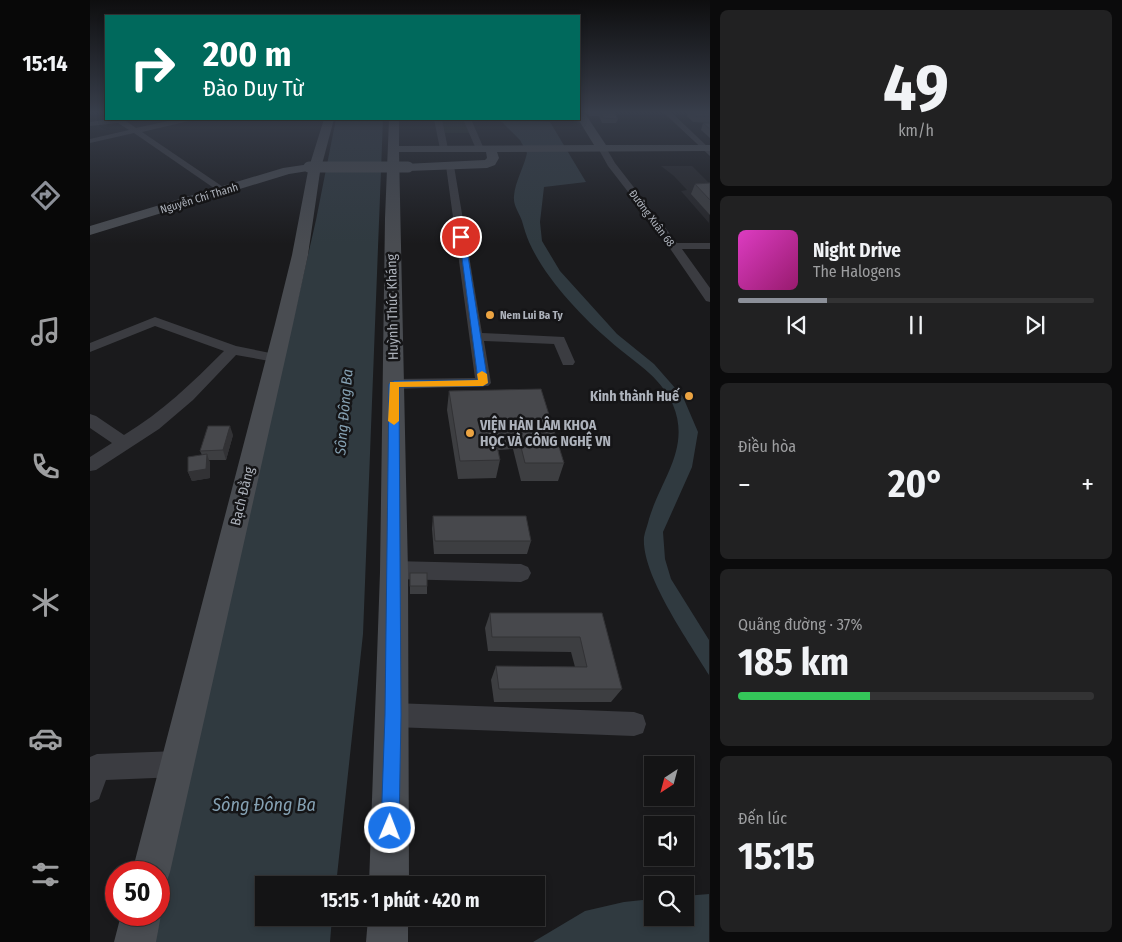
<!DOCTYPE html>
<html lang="vi">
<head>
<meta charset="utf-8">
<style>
  :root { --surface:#141415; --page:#212122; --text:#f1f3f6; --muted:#9d9ea0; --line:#333334; --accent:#8c9099 }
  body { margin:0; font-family:"Fira Sans Condensed",sans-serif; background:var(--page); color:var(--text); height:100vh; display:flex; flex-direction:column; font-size:19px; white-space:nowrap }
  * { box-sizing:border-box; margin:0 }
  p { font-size:16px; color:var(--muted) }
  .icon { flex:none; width:28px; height:28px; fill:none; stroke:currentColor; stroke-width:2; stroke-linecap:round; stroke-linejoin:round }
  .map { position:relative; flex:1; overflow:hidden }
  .drawer { display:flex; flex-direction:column; gap:10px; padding:10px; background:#0b0b0c; width:412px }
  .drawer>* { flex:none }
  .top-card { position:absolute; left:15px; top:15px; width:475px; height:105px; border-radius:0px; box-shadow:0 2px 8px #0003,0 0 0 1px var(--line); background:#00695c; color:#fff; overflow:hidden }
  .needle { width:32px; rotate:216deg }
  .tools { position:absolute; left:554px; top:756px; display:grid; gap:10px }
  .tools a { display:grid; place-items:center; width:50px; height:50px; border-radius:0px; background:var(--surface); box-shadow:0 2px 8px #0003,0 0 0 1px var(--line); font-size:25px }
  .speed { position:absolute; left:15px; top:861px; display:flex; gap:10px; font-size:25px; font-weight:700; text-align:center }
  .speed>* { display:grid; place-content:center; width:65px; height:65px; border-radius:50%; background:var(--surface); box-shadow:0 2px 8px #0003,0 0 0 1px var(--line); line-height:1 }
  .speed .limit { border:8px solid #d22; background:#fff; color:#111 }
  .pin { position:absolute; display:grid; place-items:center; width:42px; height:42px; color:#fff; margin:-21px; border:2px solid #fff; border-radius:50%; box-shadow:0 1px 5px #0007 }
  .me { position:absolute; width:55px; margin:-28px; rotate:1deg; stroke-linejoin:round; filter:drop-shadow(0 0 4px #0008) }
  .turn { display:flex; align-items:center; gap:18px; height:105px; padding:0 15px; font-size:22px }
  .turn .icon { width:65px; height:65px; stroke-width:2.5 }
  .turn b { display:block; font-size:35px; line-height:42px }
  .big { font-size:38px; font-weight:700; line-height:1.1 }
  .drawer .widget { flex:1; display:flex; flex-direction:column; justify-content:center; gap:8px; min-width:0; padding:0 18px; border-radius:8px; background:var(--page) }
  .drawer .dial { align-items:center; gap:0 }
  .dial b { font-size:65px; line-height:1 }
  .song { display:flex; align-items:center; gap:15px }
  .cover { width:60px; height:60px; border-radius:8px; background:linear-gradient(135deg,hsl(310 70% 55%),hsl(320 70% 35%)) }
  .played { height:5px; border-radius:2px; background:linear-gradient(90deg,var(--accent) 25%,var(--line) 25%) }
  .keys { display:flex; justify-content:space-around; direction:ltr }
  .heat { display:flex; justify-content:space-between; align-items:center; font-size:28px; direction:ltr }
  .charge { height:8px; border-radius:4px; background:linear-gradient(90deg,#34c759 37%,var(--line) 0) }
  .trip { position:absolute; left:165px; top:876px; width:290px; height:50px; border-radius:0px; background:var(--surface); box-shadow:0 2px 8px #0003,0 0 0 1px var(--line); font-weight:700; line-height:50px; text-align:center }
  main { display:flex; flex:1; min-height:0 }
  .menu { display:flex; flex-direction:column; width:90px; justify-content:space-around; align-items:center; background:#080808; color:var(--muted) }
  .menu .icon { width:35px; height:35px }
  .menu .current { color:var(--accent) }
  .menu b { font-size:22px; color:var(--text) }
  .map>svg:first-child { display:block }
  .built { fill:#262629 }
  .green { fill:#222a22 }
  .water { fill:#303a40 }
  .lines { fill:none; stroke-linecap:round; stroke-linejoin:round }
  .street { fill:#3b3c41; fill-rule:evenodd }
  .secondary { fill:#494c51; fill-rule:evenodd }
  .secondary-bridge { stroke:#494c51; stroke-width:11 }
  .wall { fill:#3d3e41 }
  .shaded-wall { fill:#323235 }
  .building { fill:#47484c; stroke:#323235 }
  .route { fill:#1a73e8; stroke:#114b97 }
  .slow { fill:#f59e0b }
  .poi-dot { fill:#eca442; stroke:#151517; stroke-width:2 }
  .labels { text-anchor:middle; stroke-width:5; stroke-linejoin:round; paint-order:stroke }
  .far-street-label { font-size:11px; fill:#adb2bb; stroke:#151517 }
  .far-poi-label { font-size:11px; font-weight:bold; fill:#adb2bb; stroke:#151517; text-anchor:start }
  .street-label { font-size:14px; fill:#adb2bb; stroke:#151517 }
  .poi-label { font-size:14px; font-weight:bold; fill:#adb2bb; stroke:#151517; text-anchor:end }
  .water-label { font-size:15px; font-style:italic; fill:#86a2b4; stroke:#151517 }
  .near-water-label { font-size:18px; font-style:italic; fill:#86a2b4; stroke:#151517 }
</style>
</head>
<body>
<main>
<nav class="menu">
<b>15:14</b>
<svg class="icon current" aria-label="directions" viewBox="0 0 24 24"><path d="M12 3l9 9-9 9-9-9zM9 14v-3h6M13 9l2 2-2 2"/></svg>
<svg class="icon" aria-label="music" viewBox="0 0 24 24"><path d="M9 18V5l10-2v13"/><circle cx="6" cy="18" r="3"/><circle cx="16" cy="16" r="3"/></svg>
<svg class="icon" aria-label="phone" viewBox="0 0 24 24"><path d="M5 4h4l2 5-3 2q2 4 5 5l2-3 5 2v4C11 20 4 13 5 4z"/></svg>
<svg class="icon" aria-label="climate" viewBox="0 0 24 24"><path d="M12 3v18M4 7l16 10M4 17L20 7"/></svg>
<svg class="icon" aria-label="car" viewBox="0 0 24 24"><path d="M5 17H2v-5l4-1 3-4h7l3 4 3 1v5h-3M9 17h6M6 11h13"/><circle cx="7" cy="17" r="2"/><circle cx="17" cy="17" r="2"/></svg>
<svg class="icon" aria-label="filters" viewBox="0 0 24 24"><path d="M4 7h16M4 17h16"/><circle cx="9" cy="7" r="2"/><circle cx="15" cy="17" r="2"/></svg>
</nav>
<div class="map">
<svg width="620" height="942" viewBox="0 0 620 942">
  <rect width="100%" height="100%" fill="#1a1a1c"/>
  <path class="built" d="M571,166H602L619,183V223L591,191L597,190L584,176Z"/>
  <path class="green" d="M351,119H374L380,133H355Z"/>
  <g class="water">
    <path d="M246,119H293L273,634L246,885H174V918H242L240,942H60L69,915V906L226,220Z"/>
    <path d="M409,119L460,122L496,182L454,187L450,222L452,241L470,271L527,334L564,364L593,397L608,432L602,467L573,532L575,559L581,579L619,640V675C600,643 551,575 554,537C555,531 558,524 559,519C571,479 601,448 583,405C570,375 542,361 520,341C490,315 455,278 439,242C436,235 434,228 432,221C429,212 423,206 424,196C425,182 434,167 437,153L430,140Z"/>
    <path d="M619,894V942H443L495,911L534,902L562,899V918H595V896Z"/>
  </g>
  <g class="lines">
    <g class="street">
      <path d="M573,112H581L620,149V156Z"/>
      <path d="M22,119H33L46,128L87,119H100L99,121L52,132L139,191L137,193H131L44,133L0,143V139L39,130L28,123L0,126V122Z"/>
      <path d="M344,119H352L358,149L357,151L350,149Z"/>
      <path d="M373,119H381L394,149L393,151L386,149Z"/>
      <path d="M509,146H515L525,163L587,243H620V249H592L620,288V302L616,301L566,228L518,166L508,148Z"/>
      <path d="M360,163L364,166L392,333L474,337L485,362L483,365H473L464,344L394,341L401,383L398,386L304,389L299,387L296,384L299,381L304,379L385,378L356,166Z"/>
      <path d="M65,317L146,346L185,354L190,355L192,358L190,361L185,362L146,355L103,400L69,429L6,470L0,471V457L22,443L0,428V414L6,416L34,435C72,412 102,383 134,351L65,326L0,352V343Z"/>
      <path d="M303,561L431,564L438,567L441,573L438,579L431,582L303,579L296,576L293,570L296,564Z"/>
      <path d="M303,703L544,712L553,715L556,724L553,733L544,736L303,727L294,724L291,715L294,706Z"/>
      <path d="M88,751L97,755L101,764L97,773L88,777L16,780L9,799L0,803V757L7,754Z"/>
    </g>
    <g class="secondary">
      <path d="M489,112H494L516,145H620V151L407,152L409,158L405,165L397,168L318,171L314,170L312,167L314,164L395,160L397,158L396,152H309L318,572L319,885H279L290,572L295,218L299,119H309V146L504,145L488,119Z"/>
      <path d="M234,119H244L230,172L218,255L203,324L80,872L75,886L69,888V872H42L185,324L202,255L218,171L199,174L0,235V226L193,168L220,164Z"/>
      <path d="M69,909L71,915L66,942H24L31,915H69Z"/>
      <path d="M278,918H318V942H276Z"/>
    </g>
    <path class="secondary-bridge" d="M219,167H318"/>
  </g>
  <g class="wall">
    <path d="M498,112H524L528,119L526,123H512L509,116H499Z"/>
    <path d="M598,112H620V123L603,122L597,116Z"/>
    <path d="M613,123H620V138L611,130Z"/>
    <path d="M620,183V215L601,194L605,184Z"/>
    <path d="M451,389L474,463L468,481H431L423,449L408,450L410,460L406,478L368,479L357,410L359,391Z"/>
    <path d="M143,435L136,460H119L120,463V478L102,481L98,472L112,455L110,451Z"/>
    <path d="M343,516L441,541L437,554H344L342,529Z"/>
    <path d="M320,573L337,586V594H320Z"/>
    <path d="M400,613H512L532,689L521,702H404L401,680L406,666L485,667L481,652L398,651L395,628Z"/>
  </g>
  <g class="shaded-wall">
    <path d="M140,426L143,435L136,460L133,450Z"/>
    <path d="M117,454L120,463V478L102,481L98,472Z"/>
  </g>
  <g class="building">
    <path d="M510,112H524L528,119L513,118Z"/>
    <path d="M601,112H620V116H605Z"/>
    <path d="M613,123H620V129Z"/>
    <path d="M620,183V200L605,184Z"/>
    <path d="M451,389L474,463H435L427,431L404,432L410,460L370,461L359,391Z"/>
    <path d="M118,426H140L133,450L110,451Z"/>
    <path d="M117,454L116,469L98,472V457Z"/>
    <path d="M343,516H436L441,541H345Z"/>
    <rect x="320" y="573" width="17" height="13"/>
    <path d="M400,613H512L532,689H409L406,666L497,667L490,637H402Z"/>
  </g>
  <linearGradient id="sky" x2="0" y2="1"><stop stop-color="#0e0e0f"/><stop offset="0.46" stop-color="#383e4b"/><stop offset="1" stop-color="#383e4b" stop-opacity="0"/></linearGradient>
  <rect width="620" height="244" fill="url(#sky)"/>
  <path class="route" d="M369,235L375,237L398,383L393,386L309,387L311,715L309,828L306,835L300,837L294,835L291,828L295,715L299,384L304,381L388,380Z"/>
  <path class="slow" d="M392,371L397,374L398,383L393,386L309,387V421L304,425L298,421L300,382L388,380L387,374Z"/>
  <g class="poi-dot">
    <circle cx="400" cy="315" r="5"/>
    <circle cx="599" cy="396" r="5"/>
    <circle cx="380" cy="433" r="5"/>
  </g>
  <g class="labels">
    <g class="far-street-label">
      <text transform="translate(109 198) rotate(-17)" y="4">Nguyễn Chí Thanh</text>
      <text transform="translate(562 218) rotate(53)" y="4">Đường Xuân 68</text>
    </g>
    <g class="far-poi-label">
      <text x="410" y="319">Nem Lui Ba Ty</text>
    </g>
    <g class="street-label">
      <text transform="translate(302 307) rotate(-91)" y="5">Huỳnh Thúc Kháng</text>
      <text transform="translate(152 496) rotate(-76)" y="5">Bạch Đằng</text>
    </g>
    <g class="poi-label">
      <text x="589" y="401">Kinh thành Huế</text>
      <text x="390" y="430" text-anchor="start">VIỆN HÀN LÂM KHOA<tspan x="390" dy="16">HỌC VÀ CÔNG NGHỆ VN</tspan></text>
    </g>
    <g class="water-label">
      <text transform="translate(254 412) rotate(-85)" y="5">Sông Đông Ba</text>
    </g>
    <g class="near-water-label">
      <text x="174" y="811">Sông Đông Ba</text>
    </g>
  </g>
</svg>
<div class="tools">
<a><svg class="needle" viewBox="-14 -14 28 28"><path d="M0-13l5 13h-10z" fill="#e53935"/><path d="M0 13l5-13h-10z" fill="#9d9ea0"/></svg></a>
<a><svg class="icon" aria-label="sound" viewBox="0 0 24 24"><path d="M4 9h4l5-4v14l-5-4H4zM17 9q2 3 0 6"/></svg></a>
<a><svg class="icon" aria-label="search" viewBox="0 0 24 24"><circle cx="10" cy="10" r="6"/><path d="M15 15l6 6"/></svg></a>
</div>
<div class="speed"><div class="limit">50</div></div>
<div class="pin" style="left:371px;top:237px;background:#d93025"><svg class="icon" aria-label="arrive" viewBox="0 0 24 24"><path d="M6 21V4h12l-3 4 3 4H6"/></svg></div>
<svg class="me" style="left:300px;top:828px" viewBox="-20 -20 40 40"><circle r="17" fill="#1a73e8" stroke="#fff" stroke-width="3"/><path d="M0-11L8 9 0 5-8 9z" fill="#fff"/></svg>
<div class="trip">15:15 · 1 phút · 420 m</div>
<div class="top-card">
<div class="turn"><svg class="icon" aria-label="right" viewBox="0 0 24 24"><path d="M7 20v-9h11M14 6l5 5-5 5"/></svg><div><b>200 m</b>Đào Duy Từ</div></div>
</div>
</div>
<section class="drawer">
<div class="widget dial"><b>49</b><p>km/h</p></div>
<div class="widget">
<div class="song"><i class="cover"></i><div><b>Night Drive</b><p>The Halogens</p></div></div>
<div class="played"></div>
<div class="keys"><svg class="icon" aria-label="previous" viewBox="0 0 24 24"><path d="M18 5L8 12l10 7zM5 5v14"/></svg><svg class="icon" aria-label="pause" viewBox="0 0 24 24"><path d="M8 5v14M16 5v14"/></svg><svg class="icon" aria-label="next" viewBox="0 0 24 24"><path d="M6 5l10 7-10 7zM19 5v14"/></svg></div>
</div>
<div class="widget"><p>Điều hòa</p>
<div class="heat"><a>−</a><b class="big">20°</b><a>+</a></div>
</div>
<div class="widget"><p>Quãng đường · 37%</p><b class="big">185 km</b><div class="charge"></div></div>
<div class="widget"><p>Đến lúc</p><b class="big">15:15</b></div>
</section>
</main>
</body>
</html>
